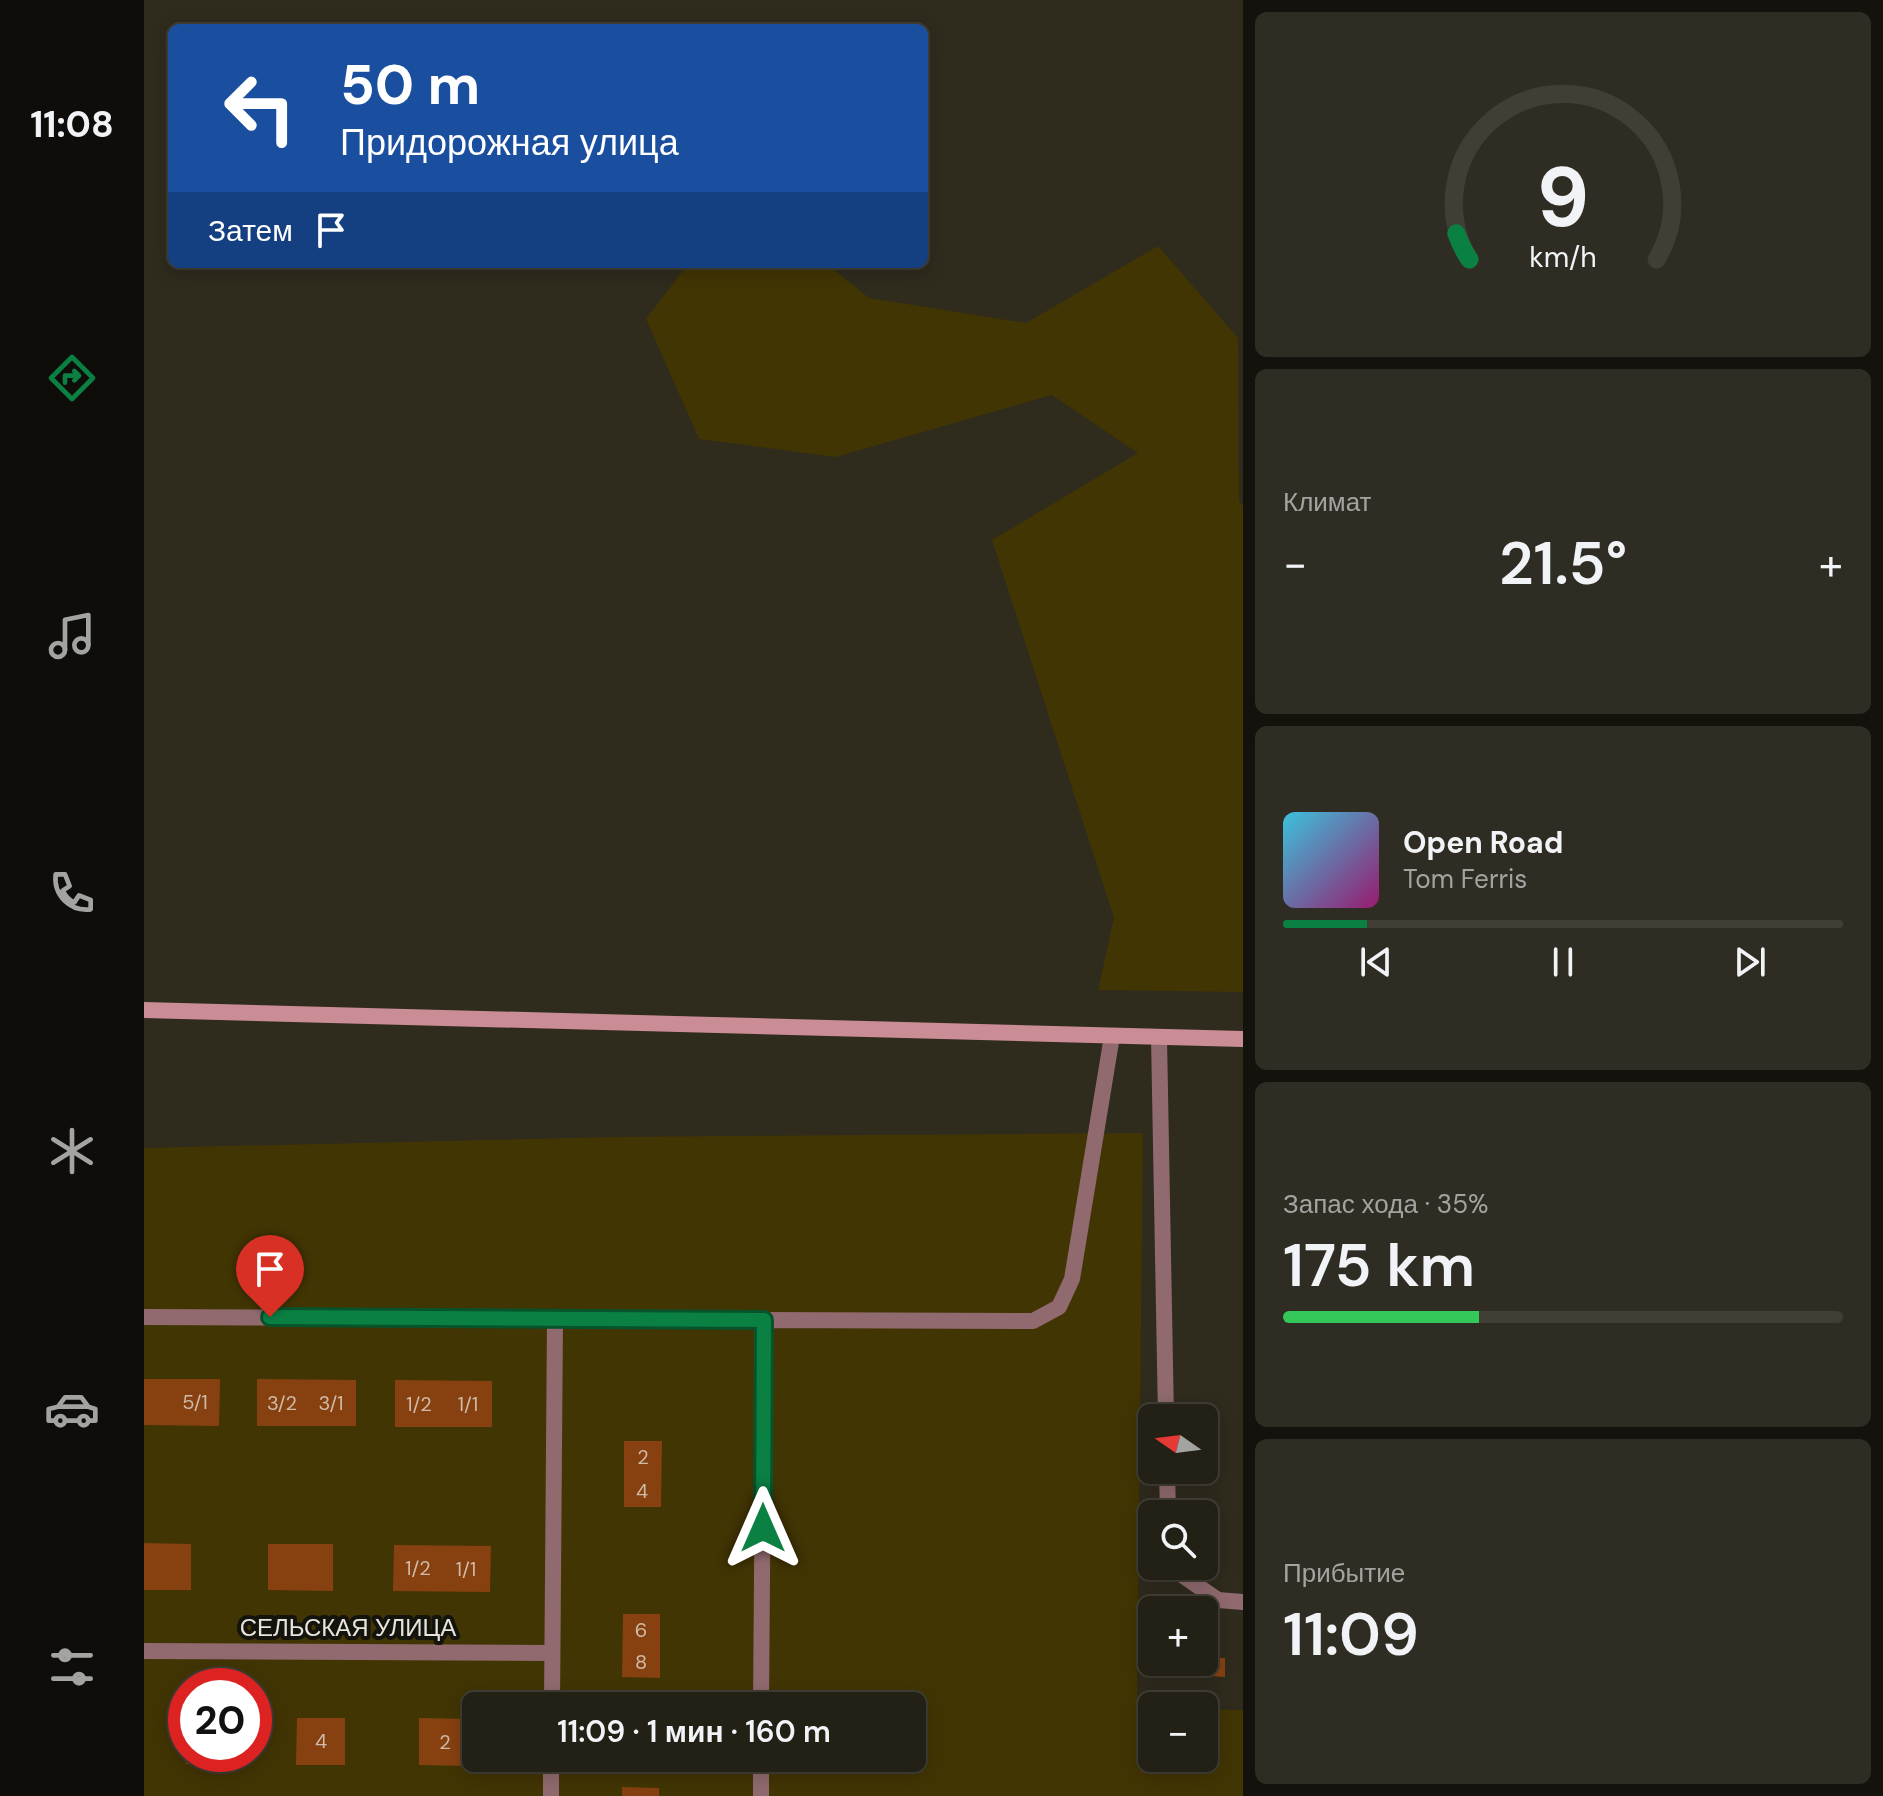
<!DOCTYPE html>
<html lang="ru">
<head>
<meta charset="utf-8">
<style>
  :root { --surface:#232016; --page:#2f2d23; --text:#f1f3f6; --muted:#a3a3a1; --line:#403e35; --accent:#0b8043 }
  body { margin:0; font-family:"DM Sans",sans-serif; background:var(--page); color:var(--text); height:100vh; display:flex; flex-direction:column; font-size:30px; white-space:nowrap }
  * { box-sizing:border-box; margin:0 }
  p { font-size:26px; color:var(--muted) }
  .icon { flex:none; width:44px; height:44px; fill:none; stroke:currentColor; stroke-width:2; stroke-linecap:round; stroke-linejoin:round }
  .map { position:relative; flex:1; overflow:hidden }
  .side { display:flex; flex-direction:column; gap:12px; padding:12px; background:#13120c; width:640px }
  .side>* { flex:none }
  .hud { position:absolute; left:24px; top:24px; width:760px; height:244px; border-radius:12px; box-shadow:0 4px 20px #0003,0 0 0 2px var(--line); background:#1a4fa0; color:#fff; overflow:hidden }
  .needle { width:52px; rotate:284deg }
  .fabs { position:absolute; left:994px; top:1404px; display:grid; gap:16px }
  .fabs a { display:grid; place-items:center; width:80px; height:80px; border-radius:12px; background:var(--surface); box-shadow:0 4px 20px #0003,0 0 0 2px var(--line); font-size:40px }
  .speed { position:absolute; left:24px; top:1668px; display:flex; gap:16px; font-size:40px; font-weight:700; text-align:center }
  .speed>* { display:grid; place-content:center; width:104px; height:104px; border-radius:50%; background:var(--surface); box-shadow:0 4px 20px #0003,0 0 0 2px var(--line); line-height:1 }
  .speed .limit { border:12px solid #d22; background:#fff; color:#111 }
  .pin { position:absolute; display:grid; place-items:center; width:68px; height:68px; color:#fff; margin:-82px -34px; border-radius:50% 50% 50% 0; rotate:-45deg; box-shadow:0 0 8px #0007 }
  .pin .icon { rotate:45deg }
  .me { position:absolute; width:88px; margin:-44px; rotate:0deg; stroke-linejoin:round; filter:drop-shadow(0 0 6px #0008) }
  .turn { display:flex; align-items:center; gap:28px; height:168px; padding:0 40px; font-size:36px }
  .turn .icon { width:104px; height:104px; stroke-width:2.5 }
  .turn b { display:block; font-size:56px; line-height:68px }
  .then { display:flex; align-items:center; height:76px; padding:0 40px; background:#0003; gap:16px; font-size:30px }
  .big { font-size:60px; font-weight:600; line-height:1.1 }
  .side .widget { flex:1; display:flex; flex-direction:column; justify-content:center; gap:12px; min-width:0; padding:0 28px; border-radius:12px; background:var(--page) }
  .side .dial { align-items:center; gap:0 }
  .dial svg { height:208px; overflow:visible; fill:none; stroke:var(--line); stroke-width:7; stroke-linecap:round; text-anchor:middle }
  .dial text { fill:var(--text); stroke:none }
  .song { display:flex; align-items:center; gap:24px }
  .cover { width:96px; height:96px; border-radius:12px; background:linear-gradient(135deg,hsl(190 70% 55%),hsl(320 70% 35%)) }
  .played { height:8px; border-radius:4px; background:linear-gradient(90deg,var(--accent) 15%,var(--line) 15%) }
  .keys { display:flex; justify-content:space-around; direction:ltr }
  .heat { display:flex; justify-content:space-between; align-items:center; font-size:44px; direction:ltr }
  .charge { height:12px; border-radius:6px; background:linear-gradient(90deg,#34c759 35%,var(--line) 0) }
  .trip { position:absolute; left:318px; top:1692px; width:464px; height:80px; border-radius:12px; background:var(--surface); box-shadow:0 4px 20px #0003,0 0 0 2px var(--line); font-weight:600; line-height:80px; text-align:center }
  main { display:flex; flex:1; min-height:0 }
  .tabs { display:flex; flex-direction:column; width:144px; justify-content:space-around; align-items:center; background:#0e0d09; color:var(--muted) }
  .tabs .icon { width:56px; height:56px }
  .tabs .selected { color:var(--accent) }
  .tabs b { font-size:36px; color:var(--text) }
  .map>svg:first-child { display:block }
  .green { fill:#423504; fill-rule:evenodd }
  .building { fill:#874110 }
  .lines { fill:none; stroke-linecap:round; stroke-linejoin:round }
  .service { stroke:#906a6f; stroke-width:16 }
  .minor { stroke:#906a6f; stroke-width:16 }
  .secondary { stroke:#ca8c95; stroke-width:16 }
  .route-casing { stroke:#07532c; stroke-width:20 }
  .route { stroke:#0b8043; stroke-width:14 }
  .labels { text-anchor:middle; stroke-width:8; stroke-linejoin:round; paint-order:stroke }
  .number-label { font-size:20px; fill:#cfbba8 }
  .street-label { font-size:24px; fill:#e7e4db; stroke:#15130d }
</style>
</head>
<body>
<main>
<nav class="tabs">
<b>11:08</b>
<svg class="icon selected" aria-label="directions" viewBox="0 0 24 24"><path d="M12 3l9 9-9 9-9-9zM9 14v-3h6M13 9l2 2-2 2"/></svg>
<svg class="icon" aria-label="music" viewBox="0 0 24 24"><path d="M9 18V5l10-2v13"/><circle cx="6" cy="18" r="3"/><circle cx="16" cy="16" r="3"/></svg>
<svg class="icon" aria-label="phone" viewBox="0 0 24 24"><path d="M5 4h4l2 5-3 2q2 4 5 5l2-3 5 2v4C11 20 4 13 5 4z"/></svg>
<svg class="icon" aria-label="climate" viewBox="0 0 24 24"><path d="M12 3v18M4 7l16 10M4 17L20 7"/></svg>
<svg class="icon" aria-label="car" viewBox="0 0 24 24"><path d="M5 17H2v-5l4-1 3-4h7l3 4 3 1v5h-3M9 17h6M6 11h13"/><circle cx="7" cy="17" r="2"/><circle cx="17" cy="17" r="2"/></svg>
<svg class="icon" aria-label="filters" viewBox="0 0 24 24"><path d="M4 7h16M4 17h16"/><circle cx="9" cy="7" r="2"/><circle cx="15" cy="17" r="2"/></svg>
</nav>
<div class="map">
<svg width="1099" height="1796" viewBox="0 0 1099 1796">
  <rect width="100%" height="100%" fill="#2f2b1d"/>
  <g class="green">
    <path d="M1014,246L1094,338L1095,501L1099,506V992L954,990L970,918L848,540L994,453L908,395L692,457L555,439L502,319L544,264H683L725,298L882,323Z"/>
    <path d="M999,1133L993,1707L1008,1708V1758H1060V1709L1099,1710V1796H0V1148L468,1137ZM42,1686H110V1754H42ZM332,1706H768V1758H332Z"/>
  </g>
  <g class="building">
    <path d="M0,1379H76L75,1426L0,1425Z"/>
    <path d="M113,1379L212,1380V1426H113Z"/>
    <path d="M251,1380L348,1381V1427H251Z"/>
    <path d="M480,1441H518L517,1507H480Z"/>
    <path d="M0,1543L47,1544V1590H0Z"/>
    <path d="M124,1544H189V1591L124,1590Z"/>
    <path d="M250,1545L347,1546L346,1592L249,1591Z"/>
    <path d="M479,1614H516V1678L478,1677Z"/>
    <path d="M1067,1658H1081V1677L1066,1676Z"/>
    <path d="M153,1718H201V1765H152Z"/>
    <path d="M275,1718L327,1719V1766L275,1765Z"/>
    <rect x="42" y="1754" width="46" height="10"/>
    <path d="M478,1787L515,1788V1796H478Z"/>
  </g>
  <g class="lines">
    <g class="service">
      <path d="M1015,1037L1022,1418"/>
      <path d="M1023,1470L1024,1514"/>
      <path d="M1025,1566L1074,1600L1099,1602"/>
      <path d="M617,1706L620,1320L889,1321L915,1307L928,1279L968,1036"/>
      <path d="M617,1796V1758"/>
    </g>
    <g class="minor">
      <path d="M0,1317L620,1320"/>
      <path d="M0,1651L408,1653"/>
      <path d="M408,1706L411,1319"/>
      <path d="M407,1796V1758"/>
    </g>
    <path class="secondary" d="M0,1010L1099,1039"/>
  </g>
  <g class="lines">
    <g class="route-casing">
      <path id="route" d="M126,1317L620,1320L619,1528"/>
    </g>
    <use href="#route" class="route"/>
  </g>
  <g class="labels">
    <g class="number-label">
      <text x="51" y="1409">5/1</text>
      <text x="138" y="1410">3/2</text>
      <text x="187" y="1410">3/1</text>
      <text x="275" y="1411">1/2</text>
      <text x="324" y="1411">1/1</text>
      <text x="499" y="1464">2</text>
      <text x="498" y="1498">4</text>
      <text x="274" y="1575">1/2</text>
      <text x="322" y="1576">1/1</text>
      <text x="497" y="1637">6</text>
      <text x="497" y="1669">8</text>
      <text x="177" y="1748">4</text>
      <text x="301" y="1749">2</text>
    </g>
    <g class="street-label">
      <text x="204" y="1636">СЕЛЬСКАЯ УЛИЦА</text>
    </g>
  </g>
</svg>
<div class="fabs">
<a><svg class="needle" viewBox="-14 -14 28 28"><path d="M0-13l5 13h-10z" fill="#e53935"/><path d="M0 13l5-13h-10z" fill="#a3a3a1"/></svg></a>
<a><svg class="icon" aria-label="search" viewBox="0 0 24 24"><circle cx="10" cy="10" r="6"/><path d="M15 15l6 6"/></svg></a>
<a>+</a>
<a>−</a>
</div>
<div class="speed"><div class="limit">20</div></div>
<div class="pin" style="left:126px;top:1317px;background:#d93025"><svg class="icon" aria-label="arrive" viewBox="0 0 24 24"><path d="M6 21V4h12l-3 4 3 4H6"/></svg></div>
<svg class="me" style="left:619px;top:1528px" viewBox="-20 -20 40 40"><path d="M0-17L14 15 0 8-14 15z" fill="#0b8043" stroke="#fff" stroke-width="4"/></svg>
<div class="trip">11:09 · 1 мин · 160 m</div>
<div class="hud">
<div class="turn"><svg class="icon" aria-label="left" viewBox="0 0 24 24"><path d="M17 20v-9H6M10 6l-5 5 5 5"/></svg><div><b>50 m</b>Придорожная улица</div></div>
<div class="then">Затем<svg class="icon" aria-label="arrive" viewBox="0 0 24 24"><path d="M6 21V4h12l-3 4 3 4H6"/></svg></div>
</div>
</div>
<section class="side">
<div class="widget dial"><svg viewBox="0 0 100 80">
<path d="M14 69A42 42 0 1 1 86 69"/>
<path d="M14 69A42 42 0 0 1 9 59" stroke="#0b8043"/>
<text x="50" y="56" font-size="32" font-weight="700">9</text>
<text x="50" y="72" font-size="11">km/h</text>
</svg></div>
<div class="widget"><p>Климат</p>
<div class="heat"><a>−</a><b class="big">21.5°</b><a>+</a></div>
</div>
<div class="widget">
<div class="song"><i class="cover"></i><div><b>Open Road</b><p>Tom Ferris</p></div></div>
<div class="played"></div>
<div class="keys"><svg class="icon" aria-label="previous" viewBox="0 0 24 24"><path d="M18 5L8 12l10 7zM5 5v14"/></svg><svg class="icon" aria-label="pause" viewBox="0 0 24 24"><path d="M8 5v14M16 5v14"/></svg><svg class="icon" aria-label="next" viewBox="0 0 24 24"><path d="M6 5l10 7-10 7zM19 5v14"/></svg></div>
</div>
<div class="widget"><p>Запас хода · 35%</p><b class="big">175 km</b><div class="charge"></div></div>
<div class="widget"><p>Прибытие</p><b class="big">11:09</b></div>
</section>
</main>
</body>
</html>
